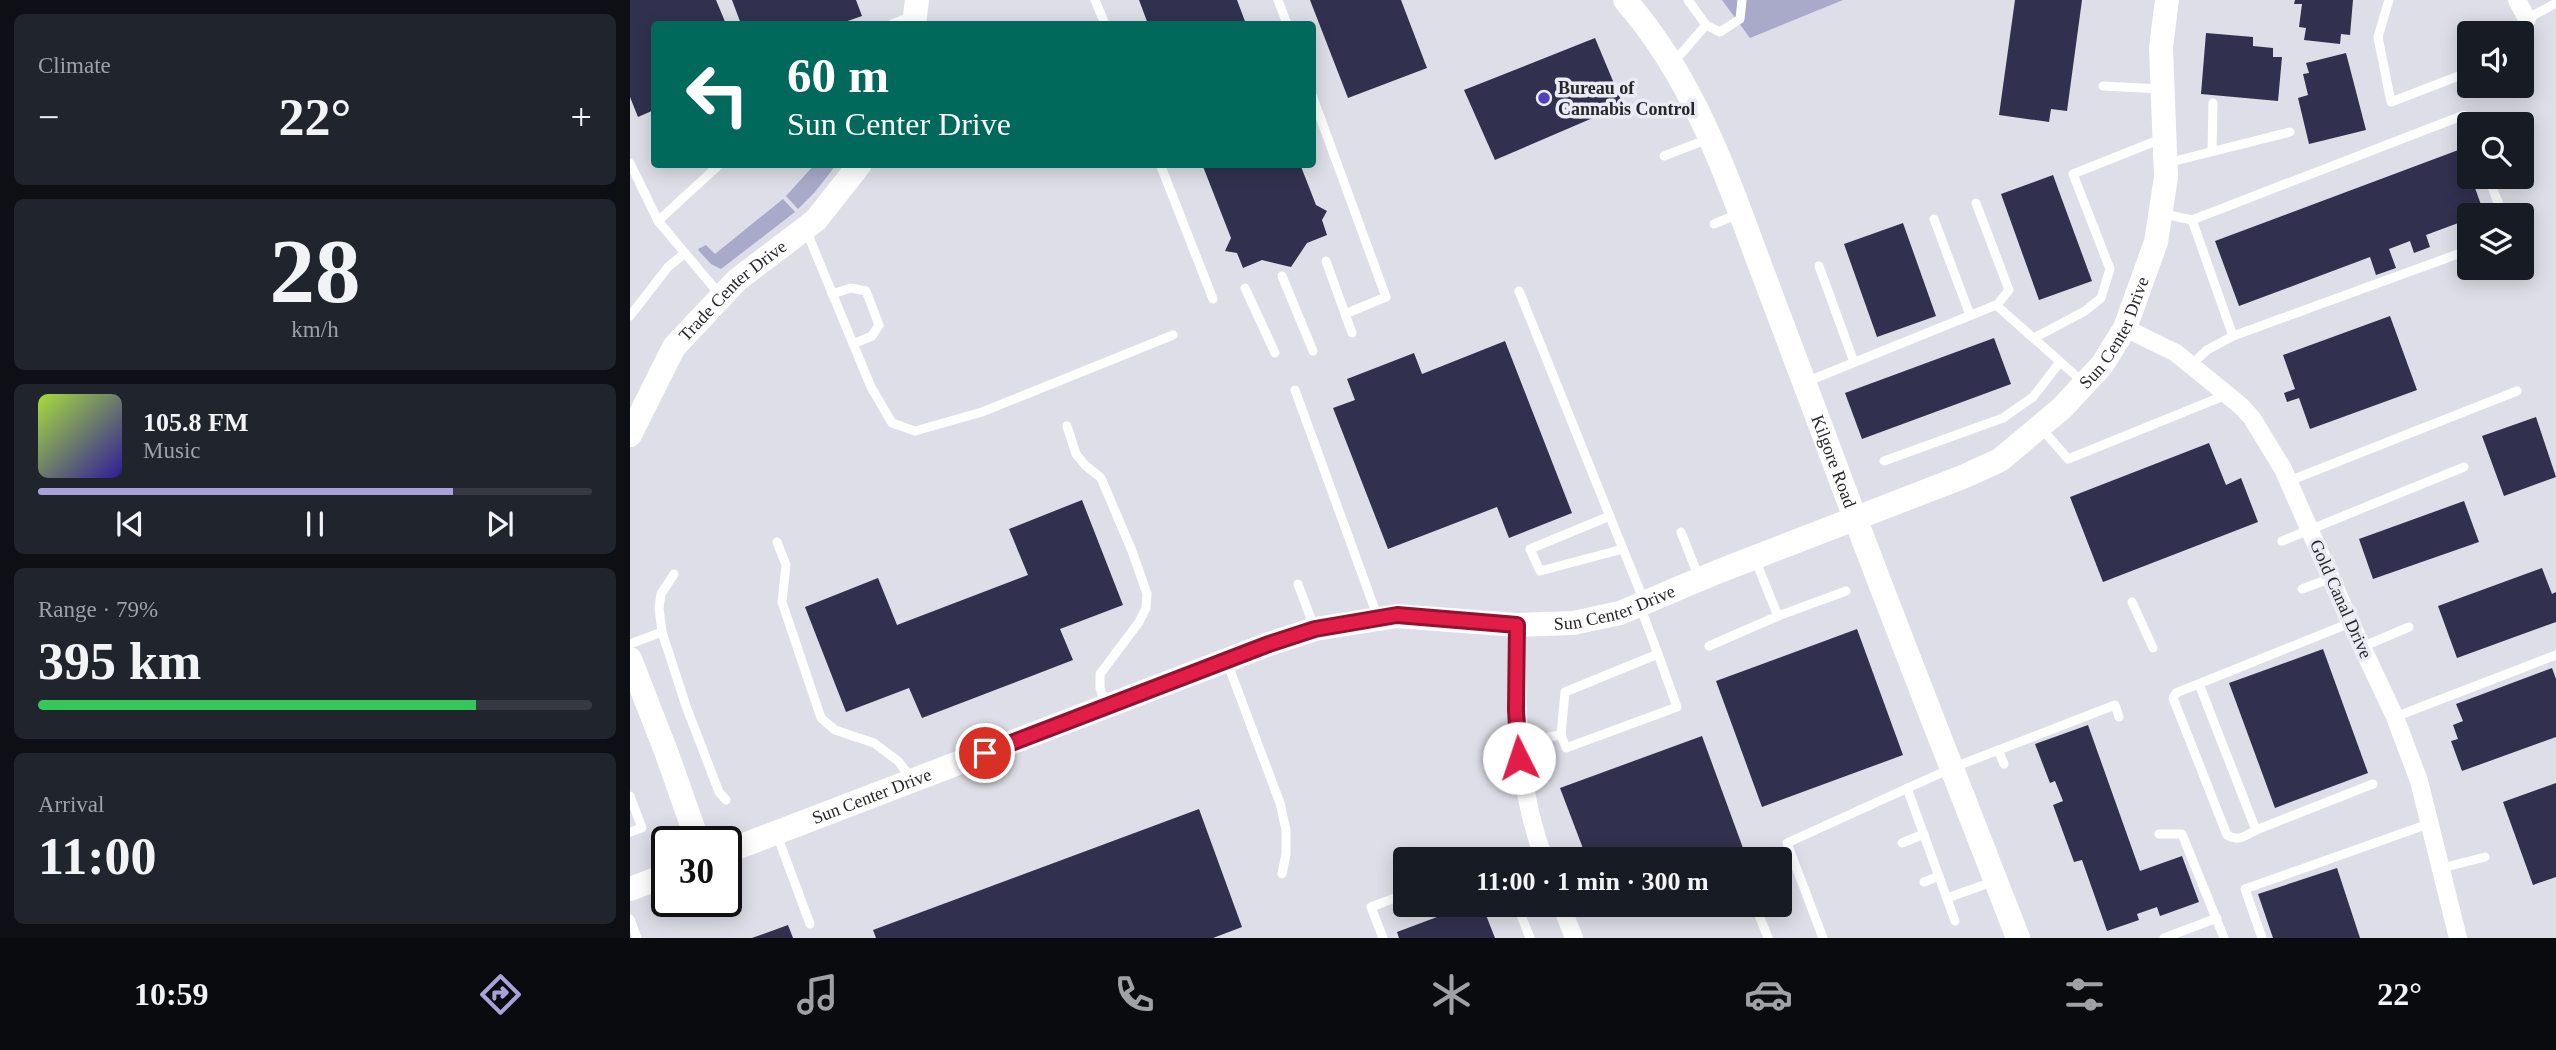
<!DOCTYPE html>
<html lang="en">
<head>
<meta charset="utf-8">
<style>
  :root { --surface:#171b24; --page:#20242c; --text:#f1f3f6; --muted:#9ea1a6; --line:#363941; --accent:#a9a2da }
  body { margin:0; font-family:"Times New Roman",serif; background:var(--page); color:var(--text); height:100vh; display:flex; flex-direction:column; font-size:26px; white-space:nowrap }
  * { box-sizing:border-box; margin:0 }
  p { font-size:23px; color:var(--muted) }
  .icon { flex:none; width:38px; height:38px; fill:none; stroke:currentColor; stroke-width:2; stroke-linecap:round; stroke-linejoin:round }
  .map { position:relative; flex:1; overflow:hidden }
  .panel { display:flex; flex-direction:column; gap:14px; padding:14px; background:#0d0f14; width:630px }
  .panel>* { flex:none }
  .hud { position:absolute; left:21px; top:21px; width:665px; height:147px; border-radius:7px; box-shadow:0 4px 18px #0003; background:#00695c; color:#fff; overflow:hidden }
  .controls { position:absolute; left:1827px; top:21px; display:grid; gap:14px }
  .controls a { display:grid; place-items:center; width:77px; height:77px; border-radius:7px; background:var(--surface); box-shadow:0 4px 18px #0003; font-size:35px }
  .speed { position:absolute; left:21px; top:826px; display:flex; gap:14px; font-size:35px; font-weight:700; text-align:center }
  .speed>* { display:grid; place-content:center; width:91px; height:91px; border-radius:50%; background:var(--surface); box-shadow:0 4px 18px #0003; line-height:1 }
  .speed .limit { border:4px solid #111; border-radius:10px; background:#fff; color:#111 }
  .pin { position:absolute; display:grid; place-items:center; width:60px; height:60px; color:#fff; margin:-30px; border:4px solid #fff; border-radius:50%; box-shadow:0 2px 7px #0007 }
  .me { position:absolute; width:77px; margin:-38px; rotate:356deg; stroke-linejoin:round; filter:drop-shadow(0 0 5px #0008) }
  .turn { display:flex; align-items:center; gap:24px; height:147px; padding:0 21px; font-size:32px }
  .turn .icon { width:91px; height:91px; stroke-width:2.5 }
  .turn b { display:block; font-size:49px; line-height:60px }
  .big { font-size:52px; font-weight:700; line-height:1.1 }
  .panel .card { flex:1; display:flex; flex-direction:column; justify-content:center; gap:10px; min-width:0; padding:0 24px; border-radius:10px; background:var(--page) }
  .panel .dial { align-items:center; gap:0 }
  .dial b { font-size:91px; line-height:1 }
  .song { display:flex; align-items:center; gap:21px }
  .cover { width:84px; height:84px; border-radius:10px; background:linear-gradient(135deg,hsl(80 70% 55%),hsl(250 70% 35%)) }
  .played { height:7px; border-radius:4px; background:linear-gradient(90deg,var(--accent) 75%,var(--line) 75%) }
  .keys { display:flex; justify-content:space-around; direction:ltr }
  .heat { display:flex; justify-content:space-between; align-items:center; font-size:38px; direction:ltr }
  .charge { height:10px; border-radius:5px; background:linear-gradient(90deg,#34c759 79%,var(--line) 0) }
  .trip { position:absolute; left:763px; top:847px; width:399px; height:70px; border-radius:7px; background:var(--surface); box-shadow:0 4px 18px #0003; font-weight:700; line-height:70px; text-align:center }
  .tab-bar { display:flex; height:112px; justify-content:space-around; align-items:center; background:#090b0e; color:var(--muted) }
  .tab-bar .icon { width:49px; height:49px }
  .tab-bar .active { color:var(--accent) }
  .tab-bar b { font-size:32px; color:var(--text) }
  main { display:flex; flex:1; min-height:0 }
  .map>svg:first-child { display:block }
  .green { fill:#a9aac9 }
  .building { fill:#31314f }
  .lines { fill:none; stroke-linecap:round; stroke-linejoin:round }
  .lane { stroke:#fff; stroke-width:9 }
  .street { stroke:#fff; stroke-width:18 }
  .secondary { stroke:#fff; stroke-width:24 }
  .route-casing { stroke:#92132f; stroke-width:18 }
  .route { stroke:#e11d48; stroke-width:12 }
  .poi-dot { fill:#5140b7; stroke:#ebebf5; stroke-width:2.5 }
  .labels { text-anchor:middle; stroke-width:7; stroke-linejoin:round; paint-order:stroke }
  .poi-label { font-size:18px; font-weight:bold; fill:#27272b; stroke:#ebebf5; text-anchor:start }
  .street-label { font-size:18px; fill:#27272b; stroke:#ebebf5 }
</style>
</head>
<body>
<main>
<section class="panel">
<div class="card"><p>Climate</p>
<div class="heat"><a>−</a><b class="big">22°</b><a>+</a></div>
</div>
<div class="card dial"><b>28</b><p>km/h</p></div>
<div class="card">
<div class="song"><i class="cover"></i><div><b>105.8 FM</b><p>Music</p></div></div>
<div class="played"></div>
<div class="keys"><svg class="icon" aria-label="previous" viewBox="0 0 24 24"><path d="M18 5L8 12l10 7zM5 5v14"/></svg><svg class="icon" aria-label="pause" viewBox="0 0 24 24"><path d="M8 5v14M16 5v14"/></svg><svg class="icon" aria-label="next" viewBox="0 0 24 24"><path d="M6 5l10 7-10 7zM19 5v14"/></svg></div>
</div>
<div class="card"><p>Range · 79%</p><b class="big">395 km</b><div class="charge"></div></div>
<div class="card"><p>Arrival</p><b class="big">11:00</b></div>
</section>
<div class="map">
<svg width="1926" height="938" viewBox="0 0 1926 938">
  <rect width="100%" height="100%" fill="#dddee7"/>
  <g class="green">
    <path d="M1092,0H1213L1120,38Z"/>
    <path d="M185,164L206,165L185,192L168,209L156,196Z"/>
    <path d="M153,199L165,212L91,269L81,264L69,251L68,249L76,245L85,254Z"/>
  </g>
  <g class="building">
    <path d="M0,0H86L96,24H24V110L8,117L0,97Z"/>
    <path d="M102,0H226L232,16L209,24H111Z"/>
    <path d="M509,0H607L616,24H518Z"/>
    <path d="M680,0H771L797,68L718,98Z"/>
    <path d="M1385,0H1452L1437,111L1421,109L1419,122L1369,115Z"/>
    <path d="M1665,0H1723L1720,35L1711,34L1710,44L1674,40L1676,28L1669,27L1672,4H1664Z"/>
    <path d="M1576,33L1623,37V46L1643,48V57H1652L1648,101L1571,94Z"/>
    <path d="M965,38L993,105L865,160L834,90Z"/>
    <path d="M1716,53L1736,130L1679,144L1668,98L1678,95L1673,74L1679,73L1676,63Z"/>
    <path d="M1831,149L1854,213L1839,215V219L1796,235L1800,247L1784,253L1780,241L1759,249L1766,268L1746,275L1740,257L1609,306L1585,241Z"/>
    <path d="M572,164H670L686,205L697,211L692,220L697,235L677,243L661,267L632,260L613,268L607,253L595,251L601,238Z"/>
    <path d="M1423,175L1462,281L1409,300L1371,194Z"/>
    <path d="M1273,223L1306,316L1247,337L1214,244Z"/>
    <path d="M1760,316L1787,390L1680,429L1669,398L1657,402L1654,393L1665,389L1653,355Z"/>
    <path d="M1364,338L1381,384L1232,439L1215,393Z"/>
    <path d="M875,341L942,513L879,538L867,507L758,549L703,408L725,400L717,379L784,353L792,374Z"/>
    <path d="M1906,417L1926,477L1874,496L1852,436Z"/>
    <path d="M1579,443L1596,485L1611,478L1628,522L1473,582L1440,497Z"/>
    <path d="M452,500L493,605L430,629L443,660L292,718L279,688L216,712L175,607L248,578L267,625L398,575L379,529Z"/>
    <path d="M1834,501L1849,542L1743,579L1729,539Z"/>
    <path d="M1912,568L1922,594L1926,592V622L1827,658L1808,606Z"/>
    <path d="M1227,629L1273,755L1132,807L1086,681Z"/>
    <path d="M1693,649L1738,773L1645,808L1599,683Z"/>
    <path d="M1922,668L1926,679V737L1832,771L1821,741L1828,739L1823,725L1833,721L1826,704Z"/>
    <path d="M1458,725L1510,871L1552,856L1569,902L1530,916L1527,907L1507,914L1509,920L1477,931L1452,860L1444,862L1423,805L1433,801L1425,781L1420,783L1405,744Z"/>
    <path d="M1072,736L1117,859H957L930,788Z"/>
    <path d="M1926,783V877L1903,885L1873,802Z"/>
    <path d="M569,809L612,927L583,938H246L243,930Z"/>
    <path d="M1707,868L1730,938H1643L1628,894Z"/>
    <path d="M839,905H852L865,938H769L767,932Z"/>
    <path d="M973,905H999L977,913Z"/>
    <path d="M158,925L163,938H122Z"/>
  </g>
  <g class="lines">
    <g class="lane">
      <path d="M465,0L475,24"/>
      <path d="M648,0L657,24"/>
      <path d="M1759,0L1748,37L1761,102L1839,72"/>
      <path d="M262,24L283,16"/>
      <path d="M1076,25L1090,32L1110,19L1112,0"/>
      <path d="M1892,49L1897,46V19L1926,3"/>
      <path d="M1043,63L1076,25L1058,0"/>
      <path d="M1473,86L1531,89"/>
      <path d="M682,95L756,297L715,314"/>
      <path d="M1582,151L1583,103"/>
      <path d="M1034,156L1078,139"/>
      <path d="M0,163L28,221L91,296"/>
      <path d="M1537,163L1660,132"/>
      <path d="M530,164L583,299"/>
      <path d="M1858,177L1873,215"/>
      <path d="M1346,203L1379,290L1367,305"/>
      <path d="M1534,214L1562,220L1834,115L1839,128"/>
      <path d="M1304,219L1340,315"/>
      <path d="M1562,220L1603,336"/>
      <path d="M28,221L90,164"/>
      <path d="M1084,224L1108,214"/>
      <path d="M176,230L241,387L262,423L285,431L352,412L543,335"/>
      <path d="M696,261L722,333"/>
      <path d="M1189,266L1224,362"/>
      <path d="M652,276L683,351"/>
      <path d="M615,288L645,353"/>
      <path d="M889,291L1014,601"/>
      <path d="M202,294L221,288L236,291L249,325L242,336L223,344"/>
      <path d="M0,316L38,267L55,253"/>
      <path d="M1404,338L1455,311L1471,298L1480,269L1443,174L1531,139"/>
      <path d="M1562,364L1577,350L1603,336L1839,250"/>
      <path d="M1176,382L1366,305L1453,382"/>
      <path d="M665,390L748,618"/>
      <path d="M437,426L446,454L455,465L471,478L502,551L517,594L516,608L509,622L470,674V688L476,705"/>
      <path d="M1412,429L1438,459L1596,395"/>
      <path d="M1254,461L1373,418L1403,397L1430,362"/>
      <path d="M1659,481L1887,391"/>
      <path d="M980,516L900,549L910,571L993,549"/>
      <path d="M1051,532L1069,578"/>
      <path d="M1652,541L1834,467"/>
      <path d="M147,542L156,565L152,602L191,718L205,730L244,743L268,761L282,779"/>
      <path d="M1125,559L1148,616L1216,591"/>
      <path d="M44,574L31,594L29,608L32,632L56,706L89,792L96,800"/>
      <path d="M668,584L684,627"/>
      <path d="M1672,589L1701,578"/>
      <path d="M1502,602L1523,648"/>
      <path d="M1720,623L1546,693L1543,698L1597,835C1608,842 1615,836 1626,830L1743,784"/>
      <path d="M0,644L32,632"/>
      <path d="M1079,646L1148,616"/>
      <path d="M1732,647L1779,627"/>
      <path d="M597,662L650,803L656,830V854L652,874"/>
      <path d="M1569,684L1626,830"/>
      <path d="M1765,717L1926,655"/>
      <path d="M931,735L936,748L1047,707L1028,654"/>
      <path d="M888,742L931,735L935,692L1028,654L1010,606"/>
      <path d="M1368,750L1374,764"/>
      <path d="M1277,788L1325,921"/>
      <path d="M0,796L12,828L0,832"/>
      <path d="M1529,834H1552L1594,938"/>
      <path d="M147,835L180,924"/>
      <path d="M1272,843L1294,834"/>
      <path d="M1812,868L1855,857"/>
      <path d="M1294,882L1309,876"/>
      <path d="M1317,898L1365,881"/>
      <path d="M887,905L900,938"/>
      <path d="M1125,905L1138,938"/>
      <path d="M0,919L7,938"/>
      <path d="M753,938L741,907L775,894"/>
      <path d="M1193,938L1157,843L1322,768L1485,705L1489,717"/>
      <path d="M1534,938L1587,918"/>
      <path d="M1632,938L1615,889L1801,823"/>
    </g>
    <g class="street">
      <path d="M1887,0L1897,19"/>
      <path d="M1495,328L1546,353L1611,406L1622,418L1653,469L1717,615L1765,717L1789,781L1828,938"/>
      <path d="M887,625C887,707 885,781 914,859"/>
      <path d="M931,905L944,938"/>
    </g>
    <g class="secondary">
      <path id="s1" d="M995,0C1059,73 1092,162 1125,252C1148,313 1171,374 1194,435C1256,603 1323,770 1388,938"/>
      <path d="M284,24L287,0"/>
      <path id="s2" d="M0,435L44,347L107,280L186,220L230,164"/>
      <path d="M0,659L37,754L68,842"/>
      <path id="s3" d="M96,852L639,644L685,629L767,616L887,625L943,623L990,613L1087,572L1335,476L1370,460L1432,408L1472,365L1495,328L1526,242L1536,177L1531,47L1537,0"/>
      <path d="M0,889L37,875"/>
    </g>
  </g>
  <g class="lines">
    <g class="route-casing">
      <path id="route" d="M355,753L639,644L685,629L767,615L887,625L886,710L889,758"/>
    </g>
    <use href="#route" class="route"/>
  </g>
  <circle class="poi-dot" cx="914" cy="98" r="7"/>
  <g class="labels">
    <g class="poi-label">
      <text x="928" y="94">Bureau of<tspan x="928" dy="21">Cannabis Control</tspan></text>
    </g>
    <g class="street-label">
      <text dy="6" stroke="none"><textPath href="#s2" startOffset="180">Trade Center Drive</textPath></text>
      <text dy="6" stroke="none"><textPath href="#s3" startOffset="1521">Sun Center Drive</textPath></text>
      <text dy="6" stroke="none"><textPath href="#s1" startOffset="509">Kilgore Road</textPath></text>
      <text transform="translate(1711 599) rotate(66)" y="6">Gold Canal Drive</text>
      <text dy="6" stroke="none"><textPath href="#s3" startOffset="933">Sun Center Drive</textPath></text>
      <text dy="6" stroke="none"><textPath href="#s3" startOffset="156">Sun Center Drive</textPath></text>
    </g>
  </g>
</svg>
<div class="controls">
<a><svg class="icon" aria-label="sound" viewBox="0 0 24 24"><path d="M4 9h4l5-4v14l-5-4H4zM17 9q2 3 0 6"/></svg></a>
<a><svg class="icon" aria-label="search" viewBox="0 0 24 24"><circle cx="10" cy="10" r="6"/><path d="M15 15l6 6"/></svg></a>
<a><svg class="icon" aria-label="layers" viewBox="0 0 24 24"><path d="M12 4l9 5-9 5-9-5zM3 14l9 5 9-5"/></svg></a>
</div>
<div class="speed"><div class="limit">30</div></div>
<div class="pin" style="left:355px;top:753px;background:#d93025"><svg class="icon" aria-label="arrive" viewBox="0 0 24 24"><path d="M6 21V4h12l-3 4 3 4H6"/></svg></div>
<svg class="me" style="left:889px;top:758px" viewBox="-20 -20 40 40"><circle r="19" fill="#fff"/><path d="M0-13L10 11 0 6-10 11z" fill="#e11d48"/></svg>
<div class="trip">11:00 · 1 min · 300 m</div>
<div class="hud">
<div class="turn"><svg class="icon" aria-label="left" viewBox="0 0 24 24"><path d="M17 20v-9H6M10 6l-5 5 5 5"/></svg><div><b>60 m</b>Sun Center Drive</div></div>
</div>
</div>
</main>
<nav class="tab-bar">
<b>10:59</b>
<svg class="icon active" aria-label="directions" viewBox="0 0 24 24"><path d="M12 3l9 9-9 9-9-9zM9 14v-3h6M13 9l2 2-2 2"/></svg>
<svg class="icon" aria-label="music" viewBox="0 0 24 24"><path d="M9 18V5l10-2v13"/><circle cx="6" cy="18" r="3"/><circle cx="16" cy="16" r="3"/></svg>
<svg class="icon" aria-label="phone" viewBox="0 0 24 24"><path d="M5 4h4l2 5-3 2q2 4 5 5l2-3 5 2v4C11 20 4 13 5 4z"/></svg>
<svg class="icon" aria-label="climate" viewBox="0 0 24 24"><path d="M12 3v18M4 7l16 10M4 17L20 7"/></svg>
<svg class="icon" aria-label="car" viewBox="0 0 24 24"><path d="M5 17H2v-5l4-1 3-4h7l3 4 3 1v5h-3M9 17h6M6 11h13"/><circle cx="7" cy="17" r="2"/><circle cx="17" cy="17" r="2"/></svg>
<svg class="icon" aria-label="filters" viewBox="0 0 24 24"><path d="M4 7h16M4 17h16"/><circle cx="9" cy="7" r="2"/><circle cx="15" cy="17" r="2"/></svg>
<b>22°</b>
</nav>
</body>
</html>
